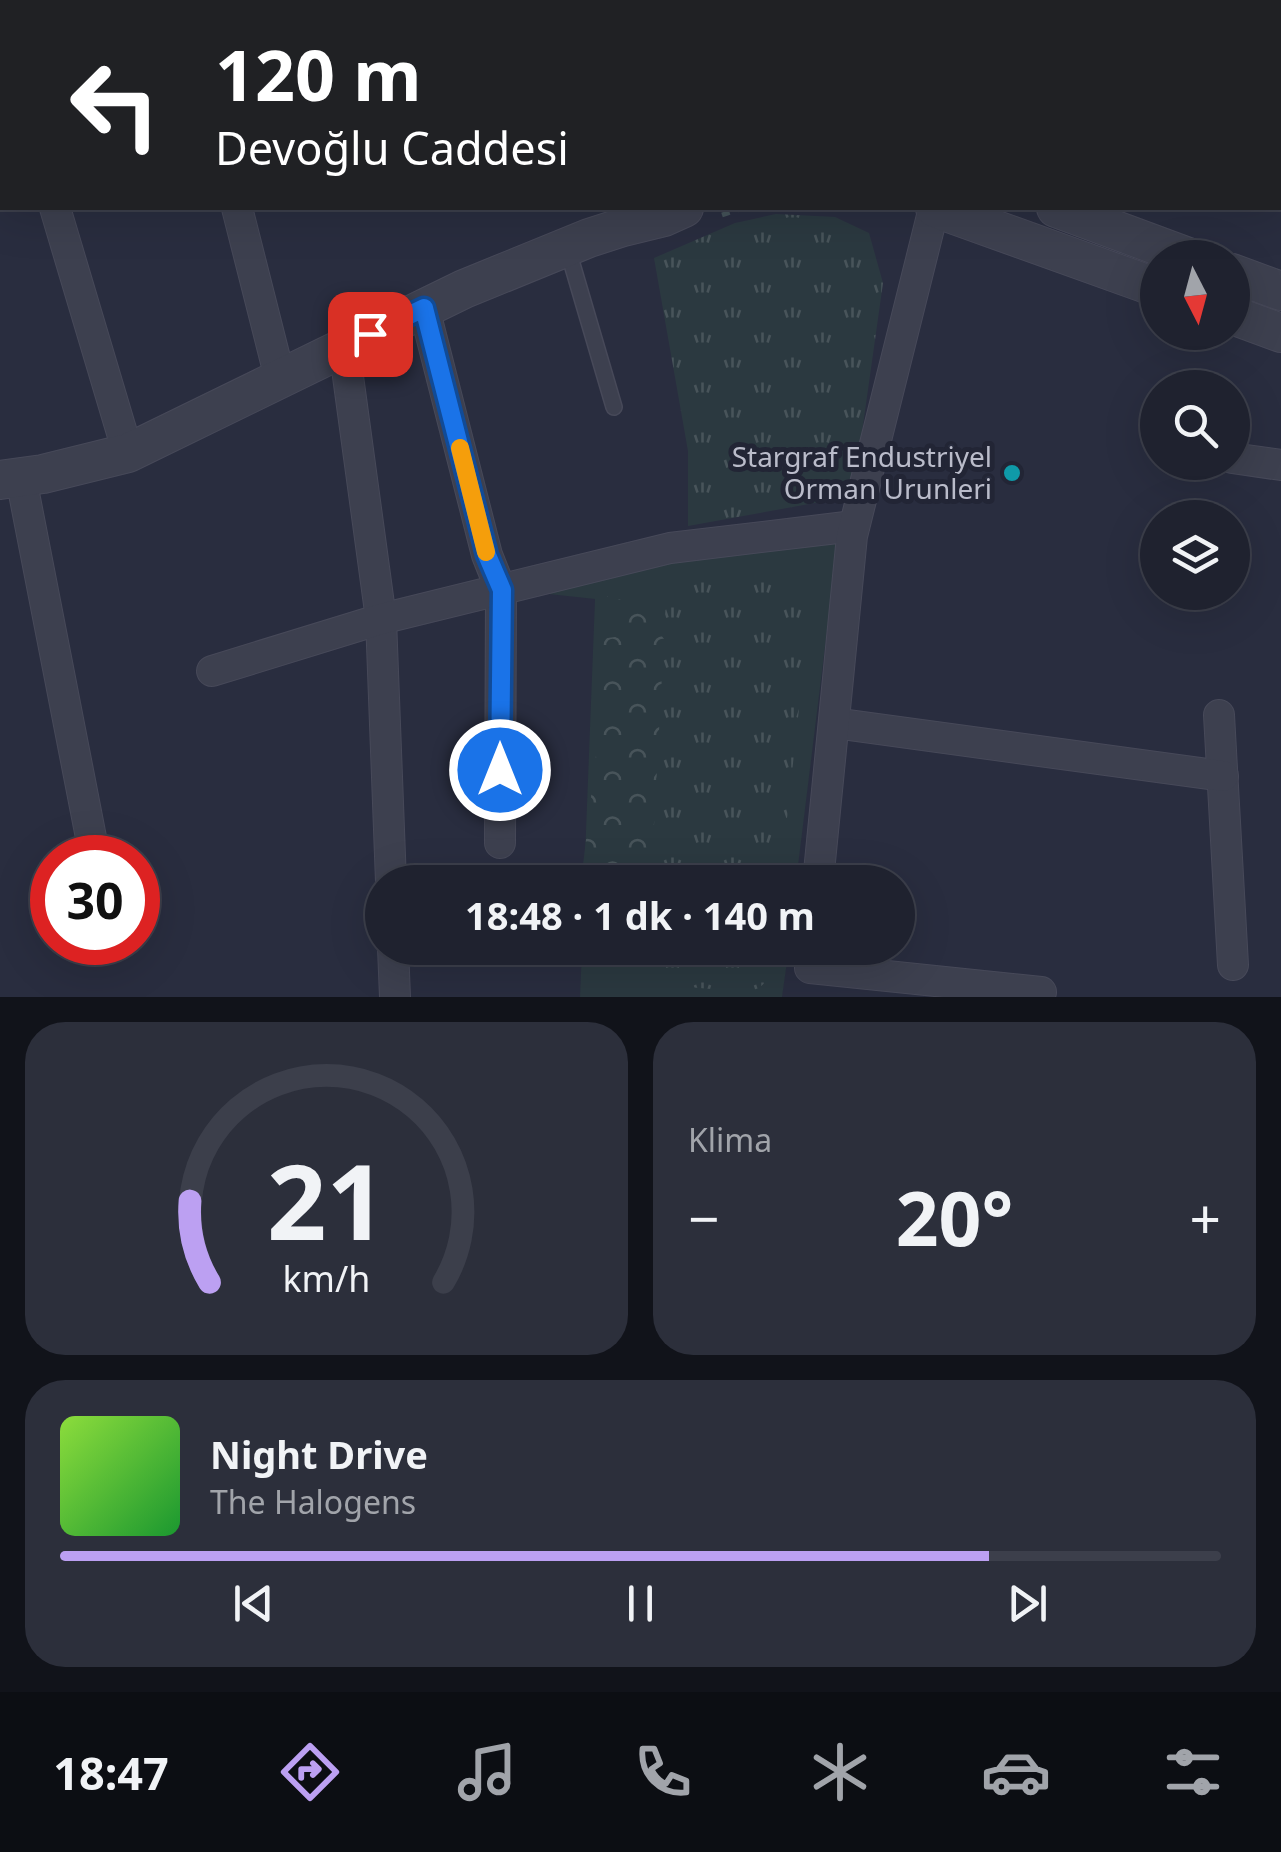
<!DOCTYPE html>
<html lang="tr">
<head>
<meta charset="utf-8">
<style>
  :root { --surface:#1f222f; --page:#2c2f3b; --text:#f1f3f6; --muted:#a1a4aa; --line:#3c3f4b; --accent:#bca0f2 }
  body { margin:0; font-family:"Noto Sans",sans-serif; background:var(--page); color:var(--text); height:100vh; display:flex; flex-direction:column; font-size:38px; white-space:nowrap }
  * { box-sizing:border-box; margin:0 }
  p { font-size:32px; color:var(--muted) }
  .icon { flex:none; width:55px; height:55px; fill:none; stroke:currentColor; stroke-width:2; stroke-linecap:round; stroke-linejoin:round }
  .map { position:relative; height:997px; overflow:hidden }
  .details { display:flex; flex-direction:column; gap:25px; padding:25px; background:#11131a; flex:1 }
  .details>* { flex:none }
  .hud { position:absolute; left:0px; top:0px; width:1282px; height:210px; box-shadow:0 10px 40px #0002,0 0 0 2px var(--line); background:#202124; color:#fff; overflow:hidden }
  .needle { width:65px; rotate:174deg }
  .buttons { position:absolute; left:1140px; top:240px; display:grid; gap:20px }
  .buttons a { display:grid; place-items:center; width:110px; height:110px; border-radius:50%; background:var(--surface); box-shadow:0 10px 40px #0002,0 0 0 2px var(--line); font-size:50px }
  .speed { position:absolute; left:30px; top:835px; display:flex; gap:20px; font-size:50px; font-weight:700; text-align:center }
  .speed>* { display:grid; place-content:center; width:130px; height:130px; border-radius:50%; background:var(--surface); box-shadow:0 10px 40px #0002,0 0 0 2px var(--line); line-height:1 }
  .speed .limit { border:15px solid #d22; background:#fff; color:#111 }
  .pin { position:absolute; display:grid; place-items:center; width:85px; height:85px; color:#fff; margin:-42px; border-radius:20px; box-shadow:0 5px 15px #0006 }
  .me { position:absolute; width:110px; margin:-55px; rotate:0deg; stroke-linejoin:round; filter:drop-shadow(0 0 8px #0008) }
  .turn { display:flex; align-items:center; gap:35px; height:210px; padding:0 50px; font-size:45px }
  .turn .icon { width:130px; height:130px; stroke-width:2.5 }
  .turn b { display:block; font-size:70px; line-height:85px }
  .big { font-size:75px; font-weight:700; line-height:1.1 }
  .details .card { flex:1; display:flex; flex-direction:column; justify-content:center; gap:15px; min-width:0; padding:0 35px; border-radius:40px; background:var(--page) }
  .details .dial { align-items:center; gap:0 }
  .dial svg { height:260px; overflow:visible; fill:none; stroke:var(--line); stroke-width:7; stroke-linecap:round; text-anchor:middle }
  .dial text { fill:var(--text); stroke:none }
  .song { display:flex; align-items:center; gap:30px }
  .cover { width:120px; height:120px; border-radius:15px; background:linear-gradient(135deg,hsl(90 70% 55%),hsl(130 70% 35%)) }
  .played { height:10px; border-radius:5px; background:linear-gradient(90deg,var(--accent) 80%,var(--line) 80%) }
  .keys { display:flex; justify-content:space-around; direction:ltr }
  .heat { display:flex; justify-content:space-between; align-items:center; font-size:55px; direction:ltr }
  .details .tiles { flex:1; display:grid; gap:25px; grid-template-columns:1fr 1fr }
  .card:last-child { grid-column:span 2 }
  .trip { position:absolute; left:365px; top:865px; width:550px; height:100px; border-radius:50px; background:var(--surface); box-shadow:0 10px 40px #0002,0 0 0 2px var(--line); font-weight:700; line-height:100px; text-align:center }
  .tab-bar { display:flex; height:160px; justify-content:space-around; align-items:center; background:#0c0e13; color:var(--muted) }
  .tab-bar .icon { width:70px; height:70px }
  .tab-bar .selected { color:var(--accent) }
  .tab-bar b { font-size:45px; color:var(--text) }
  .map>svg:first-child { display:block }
  .green { fill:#2b3940 }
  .forest { fill:url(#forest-crowns) }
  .park { fill:url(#park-tufts) }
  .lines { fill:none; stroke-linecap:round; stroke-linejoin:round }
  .service-casing { stroke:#474959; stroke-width:18 }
  .minor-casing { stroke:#474959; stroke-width:32 }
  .tertiary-casing { stroke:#474959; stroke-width:40 }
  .path { stroke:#445258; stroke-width:5; stroke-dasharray:8 8; stroke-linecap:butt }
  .service { stroke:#3d404f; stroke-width:15 }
  .minor { stroke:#3d404f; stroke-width:30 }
  .tertiary { stroke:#3d404f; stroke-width:38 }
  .route-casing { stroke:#114b97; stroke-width:25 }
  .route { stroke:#1a73e8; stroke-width:18 }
  .slow { stroke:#f59e0b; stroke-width:18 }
  .culture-dot { fill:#0f9aa8; stroke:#222535; stroke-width:4 }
  .labels { text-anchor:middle; stroke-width:10; stroke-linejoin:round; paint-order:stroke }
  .poi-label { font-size:28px; fill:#babcca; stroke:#222535; text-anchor:end }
</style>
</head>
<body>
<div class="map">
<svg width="1281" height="997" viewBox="0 0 1281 997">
  <defs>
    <pattern id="forest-crowns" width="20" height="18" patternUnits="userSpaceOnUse" patternTransform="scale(2.5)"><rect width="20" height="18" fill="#2b3940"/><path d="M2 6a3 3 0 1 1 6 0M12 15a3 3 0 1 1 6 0" fill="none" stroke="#48545a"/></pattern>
    <pattern id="park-tufts" width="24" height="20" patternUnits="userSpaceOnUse" patternTransform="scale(2.5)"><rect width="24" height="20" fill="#2b3940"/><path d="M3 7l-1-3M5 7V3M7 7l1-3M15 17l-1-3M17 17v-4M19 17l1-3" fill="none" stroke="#48545a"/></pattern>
  </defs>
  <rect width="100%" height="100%" fill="#292d3f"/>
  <g class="green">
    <path d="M822,533L838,542L796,882H584L595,599L539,593L552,582Z"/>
    <path d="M582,948H789L782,997H580Z"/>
  </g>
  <path class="forest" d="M607,596L628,602L655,627L679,659L736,882H581L592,789L605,794L604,783L592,772L596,756L602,753L600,639L615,637L632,642L618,624Z"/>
  <g class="park">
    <path d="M776,214L835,217L869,233L883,283L853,496L688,526V451L654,258L735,223Z"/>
    <path d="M798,569L810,582L811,599L780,882H651L666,599L673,579L692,574Z"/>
    <path d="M647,948H773L770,978L759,988L747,992L664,985C644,974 646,968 647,948Z"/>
  </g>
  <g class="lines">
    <g class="service-casing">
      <path id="service" d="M567,247L614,407"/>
    </g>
    <g class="minor-casing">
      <g id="minor">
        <path d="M72,0L73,2"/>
        <path d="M186,0L187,2"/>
        <path d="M839,0L841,2"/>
        <path d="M55,208L128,453"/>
        <path d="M237,208L280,378"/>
        <path d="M424,308L487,555L501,590L500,843"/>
        <path d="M344,347L381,619L391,882"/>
        <path d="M1232,458L1281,465"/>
        <path d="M21,478L95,858"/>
        <path d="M212,671L381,619L670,548L854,526"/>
        <path d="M1219,715L1233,965"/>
        <path d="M834,723L1223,776"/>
        <path d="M818,882L852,536L934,208"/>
        <path d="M393,948L395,997"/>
        <path d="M810,968L1041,992"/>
      </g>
    </g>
    <g class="tertiary-casing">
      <g id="tertiary">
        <path d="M486,0L489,2"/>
        <path d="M554,0L559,2"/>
        <path d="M868,2L870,0"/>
        <path d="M935,208L1158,288"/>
        <path d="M1056,208L1191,258"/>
        <path d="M1232,273L1281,291"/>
        <path d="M1232,315L1281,333"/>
        <path d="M0,480L43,474L128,453L464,289L589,238L623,227L664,217L684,208"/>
      </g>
    </g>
    <path class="path" d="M722,215L743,208"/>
    <use href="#service" class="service"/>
    <use href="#minor" class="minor"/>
    <use href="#tertiary" class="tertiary"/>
  </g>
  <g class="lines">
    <g class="route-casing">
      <path id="route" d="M370,334L424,308L487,555L502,590L500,770"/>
    </g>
    <use href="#route" class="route"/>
    <path class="slow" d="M460,448L486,552"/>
  </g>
  <circle class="culture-dot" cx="1012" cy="473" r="10"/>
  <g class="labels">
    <g class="poi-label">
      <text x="992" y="467">Stargraf Endustriyel<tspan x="992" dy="32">Orman Urunleri</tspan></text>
    </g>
  </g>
</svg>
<div class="buttons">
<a><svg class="needle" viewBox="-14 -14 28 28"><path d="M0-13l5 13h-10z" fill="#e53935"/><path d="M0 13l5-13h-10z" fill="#a1a4aa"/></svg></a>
<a><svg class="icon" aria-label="search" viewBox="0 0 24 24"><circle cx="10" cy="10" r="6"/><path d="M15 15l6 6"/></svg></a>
<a><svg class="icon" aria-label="layers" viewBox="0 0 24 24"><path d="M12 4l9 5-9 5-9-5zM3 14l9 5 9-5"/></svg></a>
</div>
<div class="speed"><div class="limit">30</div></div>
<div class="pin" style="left:370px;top:334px;background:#d93025"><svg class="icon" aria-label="arrive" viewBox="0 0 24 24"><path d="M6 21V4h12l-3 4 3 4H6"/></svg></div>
<svg class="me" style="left:500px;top:770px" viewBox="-20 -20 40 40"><circle r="17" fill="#1a73e8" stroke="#fff" stroke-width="3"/><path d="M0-11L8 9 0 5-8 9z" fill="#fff"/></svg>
<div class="trip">18:48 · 1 dk · 140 m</div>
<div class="hud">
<div class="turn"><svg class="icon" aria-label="left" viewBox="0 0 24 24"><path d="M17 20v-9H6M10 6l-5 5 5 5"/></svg><div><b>120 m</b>Devoğlu Caddesi</div></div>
</div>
</div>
<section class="details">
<div class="tiles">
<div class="card dial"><svg viewBox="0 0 100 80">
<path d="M14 69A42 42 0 1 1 86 69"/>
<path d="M14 69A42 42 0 0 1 8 44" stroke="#bca0f2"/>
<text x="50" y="56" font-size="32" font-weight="700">21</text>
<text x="50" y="72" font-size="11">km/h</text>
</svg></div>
<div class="card"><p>Klima</p>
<div class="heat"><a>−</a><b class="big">20°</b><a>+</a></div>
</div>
<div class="card">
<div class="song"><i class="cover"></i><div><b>Night Drive</b><p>The Halogens</p></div></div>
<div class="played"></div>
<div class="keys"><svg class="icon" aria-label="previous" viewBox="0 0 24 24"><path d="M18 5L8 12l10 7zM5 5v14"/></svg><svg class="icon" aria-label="pause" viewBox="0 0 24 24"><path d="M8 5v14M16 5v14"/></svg><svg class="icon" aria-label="next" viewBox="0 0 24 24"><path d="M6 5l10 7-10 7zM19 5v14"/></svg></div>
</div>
</div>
</section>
<nav class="tab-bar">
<b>18:47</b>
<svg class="icon selected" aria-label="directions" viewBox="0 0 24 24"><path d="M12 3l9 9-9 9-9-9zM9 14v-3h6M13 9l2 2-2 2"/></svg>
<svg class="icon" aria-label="music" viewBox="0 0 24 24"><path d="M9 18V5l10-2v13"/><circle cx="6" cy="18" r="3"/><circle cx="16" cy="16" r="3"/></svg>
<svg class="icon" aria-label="phone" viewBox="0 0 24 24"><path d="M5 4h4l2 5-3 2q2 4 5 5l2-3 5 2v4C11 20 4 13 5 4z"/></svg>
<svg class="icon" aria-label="climate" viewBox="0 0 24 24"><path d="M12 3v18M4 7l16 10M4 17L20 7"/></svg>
<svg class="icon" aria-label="car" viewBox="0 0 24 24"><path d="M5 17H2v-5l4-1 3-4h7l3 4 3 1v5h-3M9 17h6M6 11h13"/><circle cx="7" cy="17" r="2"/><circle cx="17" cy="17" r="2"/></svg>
<svg class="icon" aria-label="filters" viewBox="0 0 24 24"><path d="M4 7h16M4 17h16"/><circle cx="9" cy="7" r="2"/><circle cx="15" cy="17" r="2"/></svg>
</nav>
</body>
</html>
